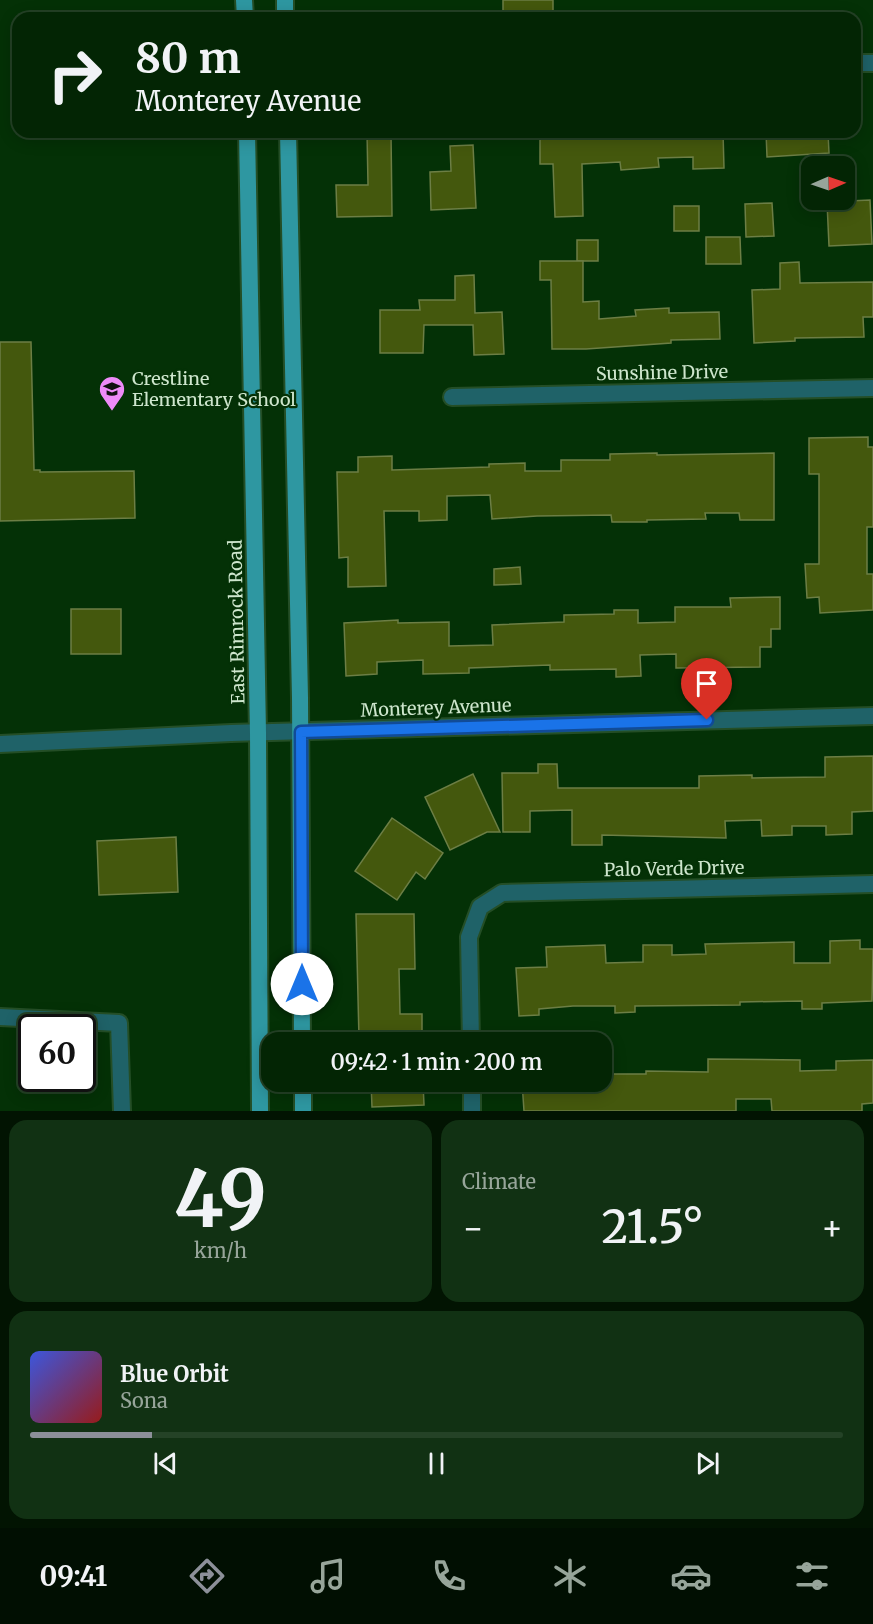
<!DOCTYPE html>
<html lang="en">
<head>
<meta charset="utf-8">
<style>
  :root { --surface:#032504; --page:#113113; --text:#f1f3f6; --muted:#97a59a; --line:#244226; --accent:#8c9099 }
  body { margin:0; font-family:Merriweather,serif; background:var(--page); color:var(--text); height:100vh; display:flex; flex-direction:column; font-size:22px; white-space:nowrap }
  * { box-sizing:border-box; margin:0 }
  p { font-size:20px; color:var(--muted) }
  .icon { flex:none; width:33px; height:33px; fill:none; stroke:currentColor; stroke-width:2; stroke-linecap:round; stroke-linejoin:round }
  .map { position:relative; height:1111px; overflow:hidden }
  .drawer { display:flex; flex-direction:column; gap:9px; padding:9px; background:#021402; flex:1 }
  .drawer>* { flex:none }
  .guide { position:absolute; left:12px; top:12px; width:849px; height:126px; border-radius:18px; box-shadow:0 3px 15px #0003,0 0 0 2px var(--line); background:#032504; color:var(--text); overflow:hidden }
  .needle { width:39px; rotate:88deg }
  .fabs { position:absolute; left:801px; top:156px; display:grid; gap:12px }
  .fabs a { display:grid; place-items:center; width:54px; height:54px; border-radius:12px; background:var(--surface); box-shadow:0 3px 15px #0003,0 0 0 2px var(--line); font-size:30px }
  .speed { position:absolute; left:18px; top:1014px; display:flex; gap:12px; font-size:30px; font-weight:700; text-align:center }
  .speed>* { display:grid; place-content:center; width:78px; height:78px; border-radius:50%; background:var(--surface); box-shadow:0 3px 15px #0003,0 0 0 2px var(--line); line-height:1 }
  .speed .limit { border:3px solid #111; border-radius:9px; background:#fff; color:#111 }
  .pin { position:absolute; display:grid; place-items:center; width:51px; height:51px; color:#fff; margin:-62px -26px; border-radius:50% 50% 50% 0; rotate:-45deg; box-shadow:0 0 6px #0007 }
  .pin .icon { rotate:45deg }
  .me { position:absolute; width:66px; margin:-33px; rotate:0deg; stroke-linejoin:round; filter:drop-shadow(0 0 4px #0008) }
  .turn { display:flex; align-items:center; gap:21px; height:126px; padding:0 24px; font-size:27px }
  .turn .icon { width:78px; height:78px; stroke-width:2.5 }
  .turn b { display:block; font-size:42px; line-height:51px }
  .big { font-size:45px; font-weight:600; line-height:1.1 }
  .drawer .widget { flex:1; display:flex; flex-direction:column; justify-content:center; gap:9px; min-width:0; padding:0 21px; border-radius:18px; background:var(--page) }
  .drawer .dial { align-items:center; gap:0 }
  .dial b { font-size:78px; line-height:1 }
  .song { display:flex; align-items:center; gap:18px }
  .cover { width:72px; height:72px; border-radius:9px; background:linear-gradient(135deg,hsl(230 70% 55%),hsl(0 70% 35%)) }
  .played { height:6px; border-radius:3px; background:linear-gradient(90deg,var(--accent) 15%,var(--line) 15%) }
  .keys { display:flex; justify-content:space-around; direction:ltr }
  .heat { display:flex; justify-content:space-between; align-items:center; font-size:33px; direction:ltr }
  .drawer .tiles { flex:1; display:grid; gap:9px; grid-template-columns:1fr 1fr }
  .widget:last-child { grid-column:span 2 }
  .trip { position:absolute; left:261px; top:1032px; width:351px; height:60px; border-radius:18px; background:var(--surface); box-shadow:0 3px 15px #0003,0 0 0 2px var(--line); font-weight:600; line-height:60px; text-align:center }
  .dock { display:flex; height:96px; justify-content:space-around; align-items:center; background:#010f02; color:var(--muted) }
  .dock .icon { width:42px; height:42px }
  .dock .current { color:var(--accent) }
  .dock b { font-size:27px; color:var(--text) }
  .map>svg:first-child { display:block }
  .building { fill:#44580d; stroke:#6c7e45; stroke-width:1.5 }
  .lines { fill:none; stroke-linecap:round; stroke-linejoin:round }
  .minor-casing { stroke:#244e26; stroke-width:20 }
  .primary-casing { stroke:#244e26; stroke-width:20 }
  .minor { stroke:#1f6268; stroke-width:16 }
  .primary { stroke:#2e97a1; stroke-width:16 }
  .route-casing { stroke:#114b97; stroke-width:15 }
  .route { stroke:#1a73e8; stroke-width:10 }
  .labels { text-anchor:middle; stroke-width:4.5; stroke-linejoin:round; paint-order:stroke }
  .street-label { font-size:18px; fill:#cee6cd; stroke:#043106 }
  .poi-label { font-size:18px; fill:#cee6cd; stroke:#043106; text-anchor:start }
</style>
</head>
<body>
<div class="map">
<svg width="873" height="1111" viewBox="0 0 873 1111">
  <rect width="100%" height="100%" fill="#043106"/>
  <g class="building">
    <rect x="503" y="0" width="50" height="18"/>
    <path d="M367,132H391L392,216L337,217L336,185H368Z"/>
    <path d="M540,132H570V134L607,132H657V134L723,132L724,168L693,169V157L658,158L659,167L621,170L620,162L582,164L583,216L555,217L553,164H540Z"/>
    <path d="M766,132H828L829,153L767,157Z"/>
    <path d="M473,145L476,208L431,210L430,172L451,171L450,146Z"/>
    <path d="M870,200L872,244L829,246L827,202Z"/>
    <path d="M772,203L774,236L746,237L745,204Z"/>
    <rect x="674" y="206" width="25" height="25"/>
    <path d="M706,237H740L741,264H706Z"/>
    <rect x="577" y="240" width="21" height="21"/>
    <path d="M540,261H583V302L599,301V319L636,316L635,310L669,308V313L719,312L720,339L671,340V343L586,349H552L551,280H540Z"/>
    <path d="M799,262L800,283L873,282V317H863L864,337L795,338V341L754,343L752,290L780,289V263Z"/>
    <path d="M474,275L475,313L502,312L504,354L474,355L473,325H424L423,353H380V310H420L419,300H455V276Z"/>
    <path d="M0,342H31L34,470H40V472L134,471L135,518L0,521Z"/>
    <path d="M868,437V447H873V527H867V574H873V610L820,613L819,597L807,598L805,564H819V474H809V438Z"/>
    <path d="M657,453V455L774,453V520H740L739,513H705L706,519L647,520V522H612L611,515L537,516L492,519L490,495L447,496V520L419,521V511H384L386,586L348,587V557L339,558L337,472H358V457L392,456V470L489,467V464L525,463V471H561V460H610V454Z"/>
    <path d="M520,567L521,584L494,585V569Z"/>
    <path d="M780,597V629H771V647H760V667L676,668V654L640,655L641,676L616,677V669L550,670V665L469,668V673L423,674V660L377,662V674L346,676L344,623L398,620V623L449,622V646L493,645L492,625L564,622V615L614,614V610H638V623L675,622V607H731L730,598Z"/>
    <rect x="71" y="609" width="50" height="45"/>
    <path d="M873,756V811L852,812V834L826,835V826H792V835L762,836L761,820L725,821L726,838L602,835V845H572V810L530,811V832H503L502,773H538V764H557L558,788H699V776L752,775V778L825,777V757Z"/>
    <path d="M473,774L500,832H487L450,850L425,797Z"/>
    <path d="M392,818L443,853L425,879L416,872L397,900L355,871Z"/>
    <path d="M176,837L178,892L99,895L97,841Z"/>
    <path d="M356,914H414L415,969H399L400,1014H422V1038L359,1039Z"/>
    <path d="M860,940V949H873L872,1001L822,1003V1009H802V1001L740,1002V1005L635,1006V1012L615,1013V1006H573L539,1009V1015L519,1016L516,968L547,967L546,947L605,945L606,963L643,962V945H672V955L706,954L705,944L794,942V963H830V941Z"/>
    <path d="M708,1059L800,1060V1071L836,1070V1061L873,1060V1103L862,1104V1111H772L771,1099H736V1111H524L522,1082H602V1074H646V1071L708,1072Z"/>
    <path d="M371,1082H423L424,1105L372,1107Z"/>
  </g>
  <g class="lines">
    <g class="minor-casing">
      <g id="minor">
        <path d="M855,63H873"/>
        <path d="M452,397L873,388"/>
        <path d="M0,744L231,733L873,716"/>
        <path d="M0,1017L119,1023L122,1111"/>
        <path d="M471,1042L469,937L480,907L502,893L873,884"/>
        <path d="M472,1082V1111"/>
      </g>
    </g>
    <g class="primary-casing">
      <g id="primary">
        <path d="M244,0L245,18"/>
        <path d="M285,0V18"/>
        <path d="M247,132L258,733L260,1111"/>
        <path d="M288,132L300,698L302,1042"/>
        <path d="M303,1082V1111"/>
      </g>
    </g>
    <use href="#minor" class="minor"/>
    <use href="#primary" class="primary"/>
  </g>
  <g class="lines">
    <g class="route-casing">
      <path id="route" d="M302,984L301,732L707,720"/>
    </g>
    <use href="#route" class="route"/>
  </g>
  <defs>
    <g id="school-pin" transform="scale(1.35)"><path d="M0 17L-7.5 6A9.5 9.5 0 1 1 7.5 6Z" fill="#ee8bf8" stroke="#043106"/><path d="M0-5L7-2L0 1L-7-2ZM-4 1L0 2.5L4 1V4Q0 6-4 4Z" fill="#111"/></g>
  </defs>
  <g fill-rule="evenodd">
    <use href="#school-pin" x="112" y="389"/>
  </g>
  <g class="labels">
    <g class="street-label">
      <text transform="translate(662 373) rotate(-1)" y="6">Sunshine Drive</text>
      <text transform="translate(237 622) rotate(-91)" y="6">East Rimrock Road</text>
      <text transform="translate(436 708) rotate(-2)" y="6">Monterey Avenue</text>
      <text transform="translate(674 869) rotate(-1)" y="6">Palo Verde Drive</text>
    </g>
    <g class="poi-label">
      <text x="132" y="385">Crestline<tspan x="132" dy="21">Elementary School</tspan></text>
    </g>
  </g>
</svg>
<div class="fabs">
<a><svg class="needle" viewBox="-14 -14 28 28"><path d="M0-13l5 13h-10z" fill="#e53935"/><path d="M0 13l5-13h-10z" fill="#97a59a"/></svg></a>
</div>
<div class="speed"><div class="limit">60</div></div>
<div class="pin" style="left:707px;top:720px;background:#d93025"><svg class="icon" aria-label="arrive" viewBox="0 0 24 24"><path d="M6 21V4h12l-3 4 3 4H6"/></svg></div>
<svg class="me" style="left:302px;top:984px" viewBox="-20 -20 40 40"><circle r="19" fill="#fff"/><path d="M0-13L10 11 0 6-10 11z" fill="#1a73e8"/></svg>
<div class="trip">09:42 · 1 min · 200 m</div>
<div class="guide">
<div class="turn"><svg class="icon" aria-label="right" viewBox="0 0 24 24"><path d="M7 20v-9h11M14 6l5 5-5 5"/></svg><div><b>80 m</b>Monterey Avenue</div></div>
</div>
</div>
<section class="drawer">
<div class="tiles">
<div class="widget dial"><b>49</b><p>km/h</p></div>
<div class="widget"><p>Climate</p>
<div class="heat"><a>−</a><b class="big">21.5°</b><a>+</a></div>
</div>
<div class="widget">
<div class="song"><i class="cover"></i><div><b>Blue Orbit</b><p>Sona</p></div></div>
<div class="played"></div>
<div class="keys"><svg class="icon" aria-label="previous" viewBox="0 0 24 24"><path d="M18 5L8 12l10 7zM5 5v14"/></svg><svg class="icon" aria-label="pause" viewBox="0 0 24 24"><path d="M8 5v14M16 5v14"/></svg><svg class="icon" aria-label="next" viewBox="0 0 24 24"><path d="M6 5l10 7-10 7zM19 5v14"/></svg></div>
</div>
</div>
</section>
<nav class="dock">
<b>09:41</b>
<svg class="icon current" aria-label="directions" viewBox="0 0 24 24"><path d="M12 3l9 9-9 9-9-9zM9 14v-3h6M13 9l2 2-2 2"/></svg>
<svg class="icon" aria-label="music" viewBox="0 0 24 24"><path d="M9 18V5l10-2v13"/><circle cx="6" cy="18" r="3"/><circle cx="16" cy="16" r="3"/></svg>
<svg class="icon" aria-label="phone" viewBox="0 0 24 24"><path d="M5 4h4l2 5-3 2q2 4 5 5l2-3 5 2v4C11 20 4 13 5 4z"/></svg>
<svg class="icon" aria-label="climate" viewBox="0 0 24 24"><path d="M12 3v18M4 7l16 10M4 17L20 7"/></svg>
<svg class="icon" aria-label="car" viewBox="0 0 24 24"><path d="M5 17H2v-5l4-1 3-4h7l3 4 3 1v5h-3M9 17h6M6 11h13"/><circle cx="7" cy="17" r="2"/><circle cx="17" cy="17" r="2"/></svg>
<svg class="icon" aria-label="filters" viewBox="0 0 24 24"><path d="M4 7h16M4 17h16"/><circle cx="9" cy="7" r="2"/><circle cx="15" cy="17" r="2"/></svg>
</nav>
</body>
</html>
